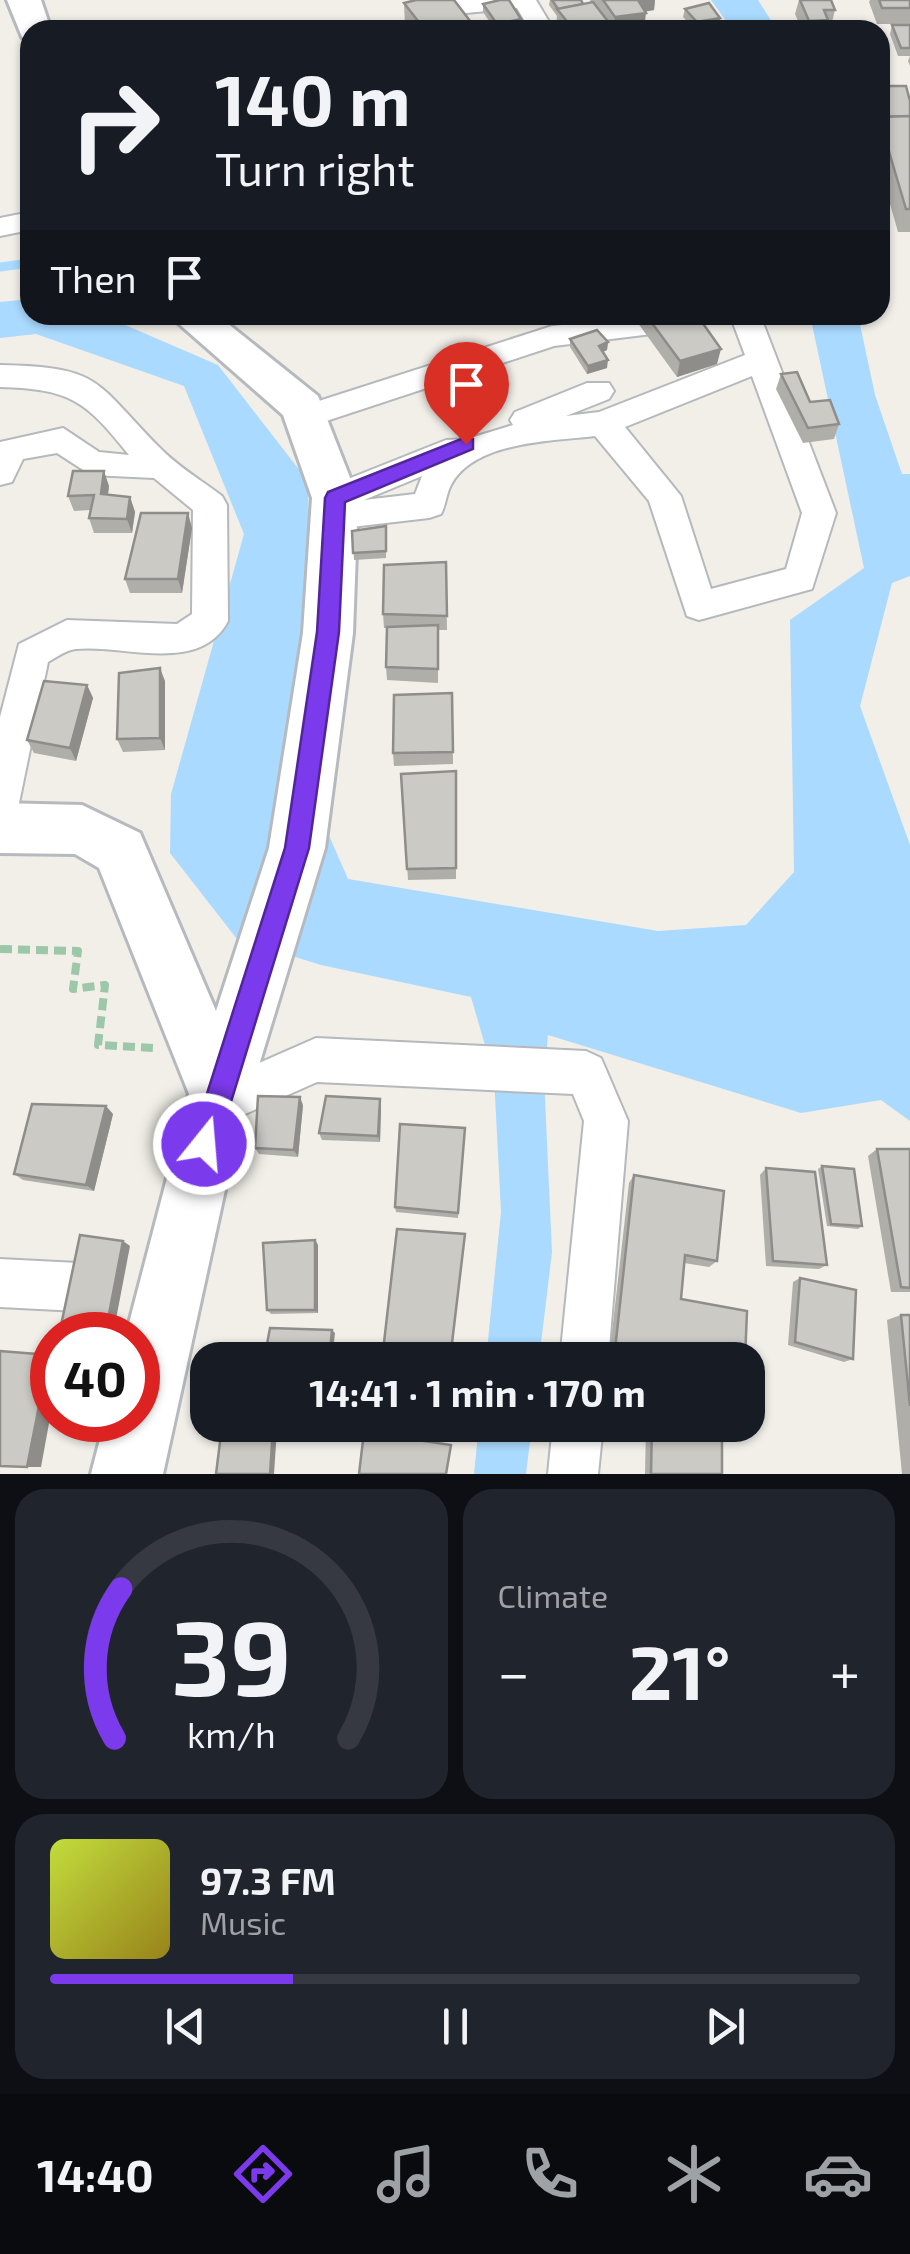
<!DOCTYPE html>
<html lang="en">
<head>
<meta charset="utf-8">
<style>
  :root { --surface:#171b24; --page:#20242c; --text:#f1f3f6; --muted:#9ea1a6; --line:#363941; --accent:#7c3aed }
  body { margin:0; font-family:"Exo 2",sans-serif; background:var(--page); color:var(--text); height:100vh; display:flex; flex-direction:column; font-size:38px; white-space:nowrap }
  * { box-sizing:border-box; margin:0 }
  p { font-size:32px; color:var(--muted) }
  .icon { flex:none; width:55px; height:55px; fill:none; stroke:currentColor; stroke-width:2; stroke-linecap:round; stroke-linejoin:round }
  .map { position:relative; height:1474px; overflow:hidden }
  .details { display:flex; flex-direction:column; gap:15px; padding:15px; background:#0d0f14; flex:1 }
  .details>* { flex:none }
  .hud { position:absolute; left:20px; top:20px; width:870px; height:305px; border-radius:30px; box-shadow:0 2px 8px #0004; background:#171b24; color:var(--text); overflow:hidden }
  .speed { position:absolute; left:30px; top:1312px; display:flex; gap:20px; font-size:50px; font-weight:700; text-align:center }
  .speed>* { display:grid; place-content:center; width:130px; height:130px; border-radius:50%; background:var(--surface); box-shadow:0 2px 8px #0004; line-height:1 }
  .speed .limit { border:15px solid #d22; background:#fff; color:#111 }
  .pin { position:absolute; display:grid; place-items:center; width:85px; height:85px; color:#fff; margin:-102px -42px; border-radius:50% 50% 50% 0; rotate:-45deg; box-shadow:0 0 10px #0007 }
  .pin .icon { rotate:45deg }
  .me { position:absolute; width:110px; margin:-55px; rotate:17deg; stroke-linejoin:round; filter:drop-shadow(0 0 8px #0008) }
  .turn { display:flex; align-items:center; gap:35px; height:210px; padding:0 30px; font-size:45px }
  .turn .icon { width:130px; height:130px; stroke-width:2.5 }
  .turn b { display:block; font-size:70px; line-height:85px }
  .then { display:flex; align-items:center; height:95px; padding:0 30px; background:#0003; gap:20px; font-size:38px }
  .big { font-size:75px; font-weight:700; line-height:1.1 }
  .details .tile { flex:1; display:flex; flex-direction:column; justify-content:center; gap:15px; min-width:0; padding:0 35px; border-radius:30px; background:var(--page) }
  .details .dial { align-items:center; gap:0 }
  .dial svg { height:260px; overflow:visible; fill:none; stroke:var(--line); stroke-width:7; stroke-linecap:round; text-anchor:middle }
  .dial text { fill:var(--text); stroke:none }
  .song { display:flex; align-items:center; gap:30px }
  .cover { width:120px; height:120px; border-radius:15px; background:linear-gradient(135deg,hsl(70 70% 55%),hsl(50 70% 35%)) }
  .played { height:10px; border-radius:5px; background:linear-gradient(90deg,var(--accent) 30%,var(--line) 30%) }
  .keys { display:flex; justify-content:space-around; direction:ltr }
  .heat { display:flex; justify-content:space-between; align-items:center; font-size:55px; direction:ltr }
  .details .tiles { flex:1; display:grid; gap:15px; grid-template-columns:1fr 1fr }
  .tile:last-child { grid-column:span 2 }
  .trip { position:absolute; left:190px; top:1342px; width:575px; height:100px; border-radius:30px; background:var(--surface); box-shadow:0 2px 8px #0004; font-weight:700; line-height:100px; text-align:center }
  .tabs { display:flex; height:160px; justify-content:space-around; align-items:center; background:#090b0e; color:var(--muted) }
  .tabs .icon { width:70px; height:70px }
  .tabs .active { color:var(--accent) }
  .tabs b { font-size:45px; color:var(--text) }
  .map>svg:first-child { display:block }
  .water { fill:#aadaff }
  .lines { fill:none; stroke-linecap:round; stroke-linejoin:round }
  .stream { stroke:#aadaff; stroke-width:9 }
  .street-casing { stroke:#b5b8bc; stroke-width:4 }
  .secondary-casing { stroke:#b6babf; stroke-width:6 }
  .path { stroke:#9cc7a9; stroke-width:8; stroke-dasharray:12 6; stroke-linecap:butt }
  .street { fill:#fff; fill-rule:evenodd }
  .secondary { fill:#fff; fill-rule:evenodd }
  .wall { fill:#afaea9 }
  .shaded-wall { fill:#8f8d8a }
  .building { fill:#cccac5; stroke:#8f8d8a; stroke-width:2.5 }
  .route { fill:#7c3aed; stroke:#51269a; stroke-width:2.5 }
</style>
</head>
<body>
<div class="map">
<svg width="910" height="1474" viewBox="0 0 910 1474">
  <rect width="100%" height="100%" fill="#f1efe8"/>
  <g class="water">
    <path d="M711,0H758L777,30L731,28Z"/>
    <path d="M30,299V315H102L218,365L308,481L313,799L348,879L658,931L746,925L794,872L790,620L864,568L810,315H858L875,395L902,474H910V576L892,583L860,706L910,845V1121L881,1100L801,1113L548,1035L544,1078L552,1252L539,1360H486L501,1212L494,1076L471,997L321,965L237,939L170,853L171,794L244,534L184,386L36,334L0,338V302Z"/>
    <path d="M479,1425H532L526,1474H474Z"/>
  </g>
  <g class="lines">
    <path class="stream" d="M0,267L30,263"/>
    <g class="street-casing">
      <g id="street">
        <path d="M451,0H536L554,30H530L517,8L456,14Z"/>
        <path d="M30,212V230L0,236V218Z"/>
        <path d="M730,315H760L836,513L812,589L699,620L687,616L649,501L595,436C554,441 474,441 451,485C446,494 446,505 441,514L429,518L334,529L322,525L317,516L323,507L318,498L323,489L446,440L467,439L513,425L510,420L515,412L587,383H609L614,391L609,399L566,416L599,412L745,355ZM752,376L802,513L786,569L711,589L681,496L625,427ZM422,476L415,494L364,500Z"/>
        <path d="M641,317L652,320L656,327L652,334L554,346L305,428L294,425L289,417L294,409L552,326Z"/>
        <path d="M0,365C102,367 94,381 159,447C177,466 201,480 222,496L227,505L228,621C200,675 123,644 76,649C66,650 57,657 48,662L19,803L14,815L0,820V717L19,644L67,620L177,624L192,614L193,510L154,478L91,475L57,453L23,459L12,482L0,485V442L63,428L99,452L129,455C86,401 71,389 0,387Z"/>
        <path d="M316,1038L586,1051L601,1058L628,1121L608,1360H560L584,1121L573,1094L317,1082L216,1127L200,1121L194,1105L200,1089Z"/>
        <path d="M0,1259L78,1263L95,1270L102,1287L95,1304L78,1311L0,1307Z"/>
        <path d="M553,1425H603L598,1474H548Z"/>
      </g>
    </g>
    <g class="secondary-casing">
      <g id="secondary">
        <path d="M7,0H41L51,30H30V39L22,37Z"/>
        <path d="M169,315H217L318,396L358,498L353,633L325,848L235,1144L163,1474H91L105,1420H138V1335H126L189,1094L99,868L75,854L0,853V803L82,805L140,833L216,1011L269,848L303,633L312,498L283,415Z"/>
      </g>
    </g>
    <path class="path" d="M0,949L78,951L73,989L105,985L98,1045L155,1048"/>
    <use href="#street" class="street"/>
    <use href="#secondary" class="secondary"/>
  </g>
  <g class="wall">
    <path d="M550,0H581L583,4L591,2L590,0H655L654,10L645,12L644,29L636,30H611L610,28V30H560L556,25L557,16L549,5Z"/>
    <path d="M799,0H831L835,10L831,26L827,27L826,30H802L795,14Z"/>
    <path d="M870,0H910V24H877L869,2Z"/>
    <path d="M404,3L477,30H408L405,26Z"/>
    <path d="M483,4L508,30H495L483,12Z"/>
    <path d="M685,9L720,18L719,26L695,30L683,17Z"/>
    <path d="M892,25H910V66L908,61L910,56H898L890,34Z"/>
    <path d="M880,86L910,101V232H898L880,169Z"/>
    <path d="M632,315H697L717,364L677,377Z"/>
    <path d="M570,339L608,342L607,350L603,352L607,368L587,374L570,347Z"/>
    <path d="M781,374L810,402L839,424L834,439L803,443L776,389Z"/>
    <path d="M109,486L108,495L130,497L135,512L132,533H94L89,518L90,510L74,511L68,496Z"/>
    <path d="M386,526V558L354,560L352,531Z"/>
    <path d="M192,528L182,593H130L125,579Z"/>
    <path d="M446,562L447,630H438V683L387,680L386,667L387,628H384L383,614Z"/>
    <path d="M165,681V750L123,752L117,739Z"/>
    <path d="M87,685L93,698L76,761L34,753L27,740Z"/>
    <path d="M452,693L453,764L394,766L393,753Z"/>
    <path d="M456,771V879L408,880L401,774Z"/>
    <path d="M380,1099L381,1107L380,1142L322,1140L319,1133Z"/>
    <path d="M303,1105L298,1157L259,1154L255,1148Z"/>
    <path d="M113,1114L94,1191L23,1180L14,1174Z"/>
    <path d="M465,1128L458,1218L396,1212L395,1207Z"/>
    <path d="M877,1149H910V1292H891L868,1156Z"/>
    <path d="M822,1166L862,1226L858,1229L827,1226L818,1169Z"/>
    <path d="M766,1168L827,1265L819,1269L766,1266L760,1175Z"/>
    <path d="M634,1175L717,1261L709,1267L684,1263L681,1299L745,1360H593V1356L598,1352L610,1350L629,1183Z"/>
    <path d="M315,1240L318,1245V1313L271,1314L267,1310Z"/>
    <path d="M800,1278L853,1359L844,1362L788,1345L793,1282Z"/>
    <path d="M901,1315H910V1474H902L887,1320Z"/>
    <path d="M646,1425H722V1474H645Z"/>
  </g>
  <g class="shaded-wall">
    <path d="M636,0H655L654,10L634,13Z"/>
    <path d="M646,13L644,29L613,30L615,17Z"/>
    <path d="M720,18L719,26L695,30L697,22Z"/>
    <path d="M521,19V27L497,30V24Z"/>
    <path d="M610,24V30H578Z"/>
    <path d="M608,342L607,350L598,354L599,346Z"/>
    <path d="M721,349L717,364L677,377L680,361Z"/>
    <path d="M608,360L607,368L587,374L588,366Z"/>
    <path d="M104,471L109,486L106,509L101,494Z"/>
    <path d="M130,497L135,512L132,533L127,519Z"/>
    <path d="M188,513L192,528L182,593L178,579Z"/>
    <path d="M160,668L165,681V750L160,738Z"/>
    <path d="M87,685L93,698L76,761L70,748Z"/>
    <path d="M300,1097L303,1105L298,1157L294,1150Z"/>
    <path d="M380,1099L381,1107L380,1142L378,1136Z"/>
    <path d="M106,1106L113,1114L94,1191L86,1185Z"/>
    <path d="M315,1240L318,1245V1313L315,1310Z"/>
    <path d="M123,1241L130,1246L113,1335H105Z"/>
    <path d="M332,1330L335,1333L332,1360H329Z"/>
    <path d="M49,1355L52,1356V1407L41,1467H27Z"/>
    <path d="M273,1428L277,1429L274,1474H270Z"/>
  </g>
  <g class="building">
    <path d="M416,0H454L477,30H425L404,3Z"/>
    <path d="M500,0H509L521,19L497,24L483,4Z"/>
    <path d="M552,0H581L583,4L558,9Z"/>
    <path d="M603,0H638L646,13L615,17Z"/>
    <path d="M800,0H831L835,10H824L828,20L809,21Z"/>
    <path d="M879,0H910V8H882Z"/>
    <path d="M593,2L610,24L574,30L557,9Z"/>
    <path d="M709,3L720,18L697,22L685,9Z"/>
    <path d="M892,25H910V48H901Z"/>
    <path d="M880,86H906L910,101V116L880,117Z"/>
    <path d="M910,116V209H906L880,121V117Z"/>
    <path d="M646,315H697L721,349L680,361Z"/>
    <path d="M597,330L608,342L599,346L608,360L588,366L570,339Z"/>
    <path d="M797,372L810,402L830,400L839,424L808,428L781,374Z"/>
    <path d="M73,471H104L101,494L130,497L127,519L89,518L94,495L68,496Z"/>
    <path d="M141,513H188L178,579H125Z"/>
    <path d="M386,526V551L353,553L352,531Z"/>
    <path d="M446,562L447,616L383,614L384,565Z"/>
    <path d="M438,625V669L386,667L387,627Z"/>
    <path d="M160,668V738L117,739L119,673Z"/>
    <path d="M44,681L87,685L70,748L27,740Z"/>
    <path d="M452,693L453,752L393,753L394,695Z"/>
    <path d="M456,771V868L407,869L401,774Z"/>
    <path d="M258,1096L300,1097L294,1150L255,1148Z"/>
    <path d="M326,1096L380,1099L378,1136L319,1133Z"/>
    <path d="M32,1104L106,1106L86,1185L14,1174Z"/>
    <path d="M400,1124L465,1128L458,1213L395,1207Z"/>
    <path d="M877,1149H910V1288L901,1287Z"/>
    <path d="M822,1166L854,1169L862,1226L831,1224Z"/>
    <path d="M766,1168L815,1172L827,1265L773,1261Z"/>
    <path d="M634,1175L724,1191L717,1261L685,1255L681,1299L747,1311L745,1360H597L598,1352L615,1350Z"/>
    <path d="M397,1229L465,1234L450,1360H382Z"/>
    <path d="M80,1235L123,1241L105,1335H59Z"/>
    <path d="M315,1240V1310H267L263,1243Z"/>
    <path d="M800,1278L856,1290L853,1359L795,1342Z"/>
    <path d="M901,1315H910V1406Z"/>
    <path d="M270,1328L332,1330L329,1360H264Z"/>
    <path d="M0,1351L49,1355L27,1467L0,1466Z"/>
    <path d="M652,1425H722V1474H651Z"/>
    <path d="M222,1426L273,1428L270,1474H216Z"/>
    <path d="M364,1432L451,1445L446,1474H359Z"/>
  </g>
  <path class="route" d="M466,437L473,439V449L345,502L339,632L309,848L218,1144L214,1154L204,1158L195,1154L191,1144L285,848L317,632L325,498L328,492Z"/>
</svg>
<div class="speed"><div class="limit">40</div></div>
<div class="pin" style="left:466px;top:444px;background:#d93025"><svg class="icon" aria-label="arrive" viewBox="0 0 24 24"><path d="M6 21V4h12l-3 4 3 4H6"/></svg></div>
<svg class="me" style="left:204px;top:1144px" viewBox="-20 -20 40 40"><circle r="17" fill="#7c3aed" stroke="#fff" stroke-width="3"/><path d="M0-11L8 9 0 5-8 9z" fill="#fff"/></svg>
<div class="trip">14:41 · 1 min · 170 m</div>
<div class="hud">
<div class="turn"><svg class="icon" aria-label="right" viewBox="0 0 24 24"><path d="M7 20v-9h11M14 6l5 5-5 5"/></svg><div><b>140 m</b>Turn right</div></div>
<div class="then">Then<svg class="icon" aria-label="arrive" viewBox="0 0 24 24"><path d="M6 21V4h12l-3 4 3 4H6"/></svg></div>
</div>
</div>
<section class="details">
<div class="tiles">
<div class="tile dial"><svg viewBox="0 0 100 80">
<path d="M14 69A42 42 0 1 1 86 69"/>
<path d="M14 69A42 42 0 0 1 16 23" stroke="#7c3aed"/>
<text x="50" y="56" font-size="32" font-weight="700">39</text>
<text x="50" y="72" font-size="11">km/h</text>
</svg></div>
<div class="tile"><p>Climate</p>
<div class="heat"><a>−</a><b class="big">21°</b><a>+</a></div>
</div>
<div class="tile">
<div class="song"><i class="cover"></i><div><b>97.3 FM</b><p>Music</p></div></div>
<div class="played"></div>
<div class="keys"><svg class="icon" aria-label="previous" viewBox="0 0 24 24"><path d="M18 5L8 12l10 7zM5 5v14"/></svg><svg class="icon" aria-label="pause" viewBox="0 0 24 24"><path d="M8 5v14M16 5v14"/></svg><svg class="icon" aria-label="next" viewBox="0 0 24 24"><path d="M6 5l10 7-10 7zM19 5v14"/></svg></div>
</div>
</div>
</section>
<nav class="tabs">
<b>14:40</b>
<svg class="icon active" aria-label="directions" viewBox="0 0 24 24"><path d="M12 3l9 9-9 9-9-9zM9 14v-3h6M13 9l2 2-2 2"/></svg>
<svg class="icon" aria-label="music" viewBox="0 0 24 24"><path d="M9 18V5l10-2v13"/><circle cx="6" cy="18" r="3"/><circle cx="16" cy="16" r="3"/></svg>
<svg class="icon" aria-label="phone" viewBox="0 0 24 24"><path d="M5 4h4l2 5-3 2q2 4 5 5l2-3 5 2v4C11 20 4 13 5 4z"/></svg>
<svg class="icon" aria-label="climate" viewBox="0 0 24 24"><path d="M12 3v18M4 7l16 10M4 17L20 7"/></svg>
<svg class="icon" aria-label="car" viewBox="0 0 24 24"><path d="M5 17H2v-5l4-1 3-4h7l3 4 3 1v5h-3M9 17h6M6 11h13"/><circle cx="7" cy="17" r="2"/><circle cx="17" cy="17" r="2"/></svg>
</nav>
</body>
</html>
